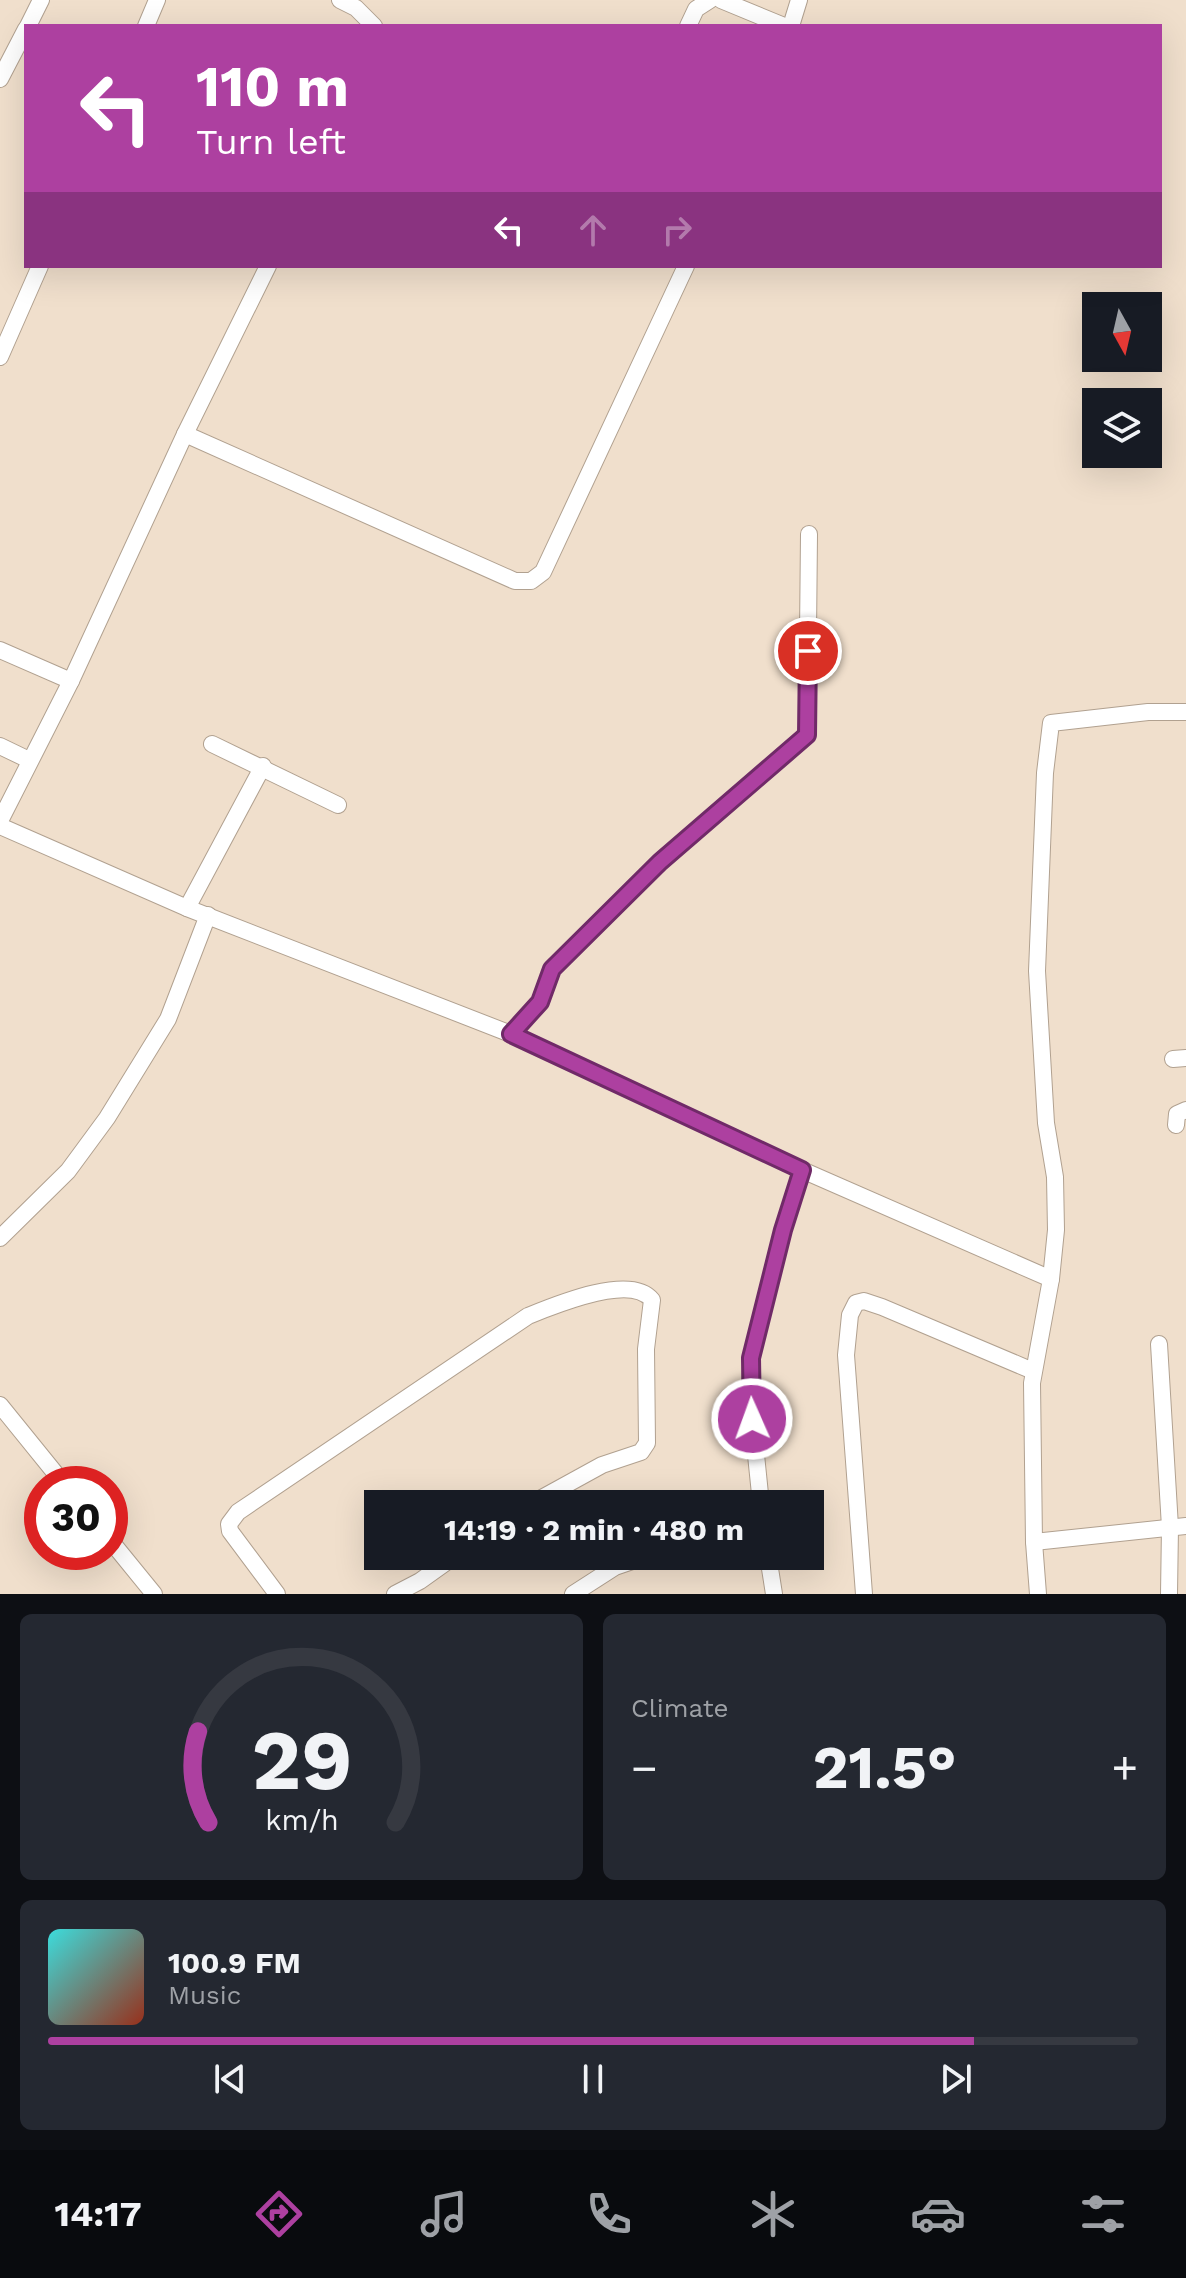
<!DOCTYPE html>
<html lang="en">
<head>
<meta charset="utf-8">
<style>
  :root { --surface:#171b24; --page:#242831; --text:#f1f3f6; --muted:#9ea1a6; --line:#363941; --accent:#ad40a0 }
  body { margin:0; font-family:"Work Sans",sans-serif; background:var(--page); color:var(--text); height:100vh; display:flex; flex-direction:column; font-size:30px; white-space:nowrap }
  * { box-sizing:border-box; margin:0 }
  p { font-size:26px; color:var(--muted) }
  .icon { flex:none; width:44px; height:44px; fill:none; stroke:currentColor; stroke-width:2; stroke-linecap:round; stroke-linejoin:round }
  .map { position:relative; height:1594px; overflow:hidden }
  .sheet { display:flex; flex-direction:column; gap:20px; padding:20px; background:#0d0f14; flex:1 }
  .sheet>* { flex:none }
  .banner { position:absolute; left:24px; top:24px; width:1138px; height:244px; border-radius:0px; box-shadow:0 8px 32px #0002; background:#ad40a0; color:#fff; overflow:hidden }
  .needle { width:52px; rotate:172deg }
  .buttons { position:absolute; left:1082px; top:292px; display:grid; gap:16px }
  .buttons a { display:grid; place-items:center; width:80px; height:80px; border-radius:0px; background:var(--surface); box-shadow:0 8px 32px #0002; font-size:40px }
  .speed { position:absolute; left:24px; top:1466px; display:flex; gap:16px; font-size:40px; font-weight:700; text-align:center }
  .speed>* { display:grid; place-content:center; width:104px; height:104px; border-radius:50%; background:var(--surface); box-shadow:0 8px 32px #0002; line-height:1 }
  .speed .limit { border:12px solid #d22; background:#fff; color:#111 }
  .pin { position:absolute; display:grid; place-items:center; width:68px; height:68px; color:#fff; margin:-34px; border:4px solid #fff; border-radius:50%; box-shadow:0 2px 8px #0007 }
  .me { position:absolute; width:88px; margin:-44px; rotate:358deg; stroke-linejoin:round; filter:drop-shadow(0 0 6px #0008) }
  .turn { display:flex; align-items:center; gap:28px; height:168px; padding:0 40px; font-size:36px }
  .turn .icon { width:104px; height:104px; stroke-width:2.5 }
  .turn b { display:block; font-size:56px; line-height:68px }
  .lanes { display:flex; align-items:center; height:76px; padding:0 40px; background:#0003; justify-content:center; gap:40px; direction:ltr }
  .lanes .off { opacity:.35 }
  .big { font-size:60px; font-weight:700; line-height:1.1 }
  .sheet .tile { flex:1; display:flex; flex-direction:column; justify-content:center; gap:12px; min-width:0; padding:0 28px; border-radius:12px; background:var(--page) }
  .sheet .dial { align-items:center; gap:0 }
  .dial svg { height:208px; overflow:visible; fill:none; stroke:var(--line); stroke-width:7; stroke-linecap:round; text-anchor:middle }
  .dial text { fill:var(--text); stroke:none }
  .song { display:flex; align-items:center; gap:24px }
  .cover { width:96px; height:96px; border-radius:12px; background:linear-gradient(135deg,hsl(180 70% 55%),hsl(10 70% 35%)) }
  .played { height:8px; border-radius:4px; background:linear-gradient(90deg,var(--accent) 85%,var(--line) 85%) }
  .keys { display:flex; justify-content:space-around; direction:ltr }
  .heat { display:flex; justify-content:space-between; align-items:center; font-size:44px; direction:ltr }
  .sheet .tiles { flex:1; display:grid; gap:20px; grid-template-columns:1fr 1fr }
  .tile:last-child { grid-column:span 2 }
  .trip { position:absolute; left:364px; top:1490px; width:460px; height:80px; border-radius:0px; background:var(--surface); box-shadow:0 8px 32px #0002; font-weight:700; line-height:80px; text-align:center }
  .dock { display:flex; height:128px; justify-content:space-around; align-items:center; background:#090b0e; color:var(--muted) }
  .dock .icon { width:56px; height:56px }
  .dock .current { color:var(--accent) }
  .dock b { font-size:36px; color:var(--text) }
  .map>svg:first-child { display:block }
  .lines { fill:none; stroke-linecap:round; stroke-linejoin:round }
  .minor-casing { stroke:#b1a190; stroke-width:18 }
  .minor { stroke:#fff; stroke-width:16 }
  .route-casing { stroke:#702a68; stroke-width:20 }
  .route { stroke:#ad40a0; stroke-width:14 }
</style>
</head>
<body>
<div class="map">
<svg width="1186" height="1594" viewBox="0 0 1186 1594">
  <rect width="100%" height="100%" fill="#f0dfcc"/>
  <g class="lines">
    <g class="minor-casing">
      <g id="minor">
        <path d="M340,0L356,8L374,26"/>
        <path d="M721,0L784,26"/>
        <path d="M28,26L41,0"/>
        <path d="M146,26L157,0"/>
        <path d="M688,26L696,9L710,0"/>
        <path d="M791,26L799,0"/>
        <path d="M0,79L26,29"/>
        <path d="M0,357L40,266"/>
        <path d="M185,434L515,581H531L543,572L686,266"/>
        <path d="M0,650L71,681"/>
        <path d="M212,744L338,805"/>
        <path d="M0,746L29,760"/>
        <path d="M0,821L71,681L185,434L268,266"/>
        <path d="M0,826L187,908L511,1034L802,1170L1051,1279"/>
        <path d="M187,908L263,766"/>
        <path d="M511,1034L540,1002L552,969L660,862L807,735L809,534"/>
        <path d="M1173,1059L1186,1058"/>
        <path d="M1176,1125L1177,1114L1186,1110"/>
        <path d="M0,1238L68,1171L107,1118L168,1019L208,915"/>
        <path d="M1159,1344L1170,1527L1169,1594"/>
        <path d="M0,1405L64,1484"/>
        <path d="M761,1504L750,1396L751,1358L783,1230L802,1170"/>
        <path d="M110,1540L154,1594"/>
        <path d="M1034,1542L1186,1526"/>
        <path d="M768,1556L774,1594"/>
        <path d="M277,1594L230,1531L229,1524L238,1512L528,1316C555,1305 631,1273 652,1300L646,1349L647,1443L641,1452L602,1465L531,1504"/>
        <path d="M395,1594L420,1581L455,1556"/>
        <path d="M573,1594L615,1567L647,1556"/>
        <path d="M864,1594L846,1355L850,1315L856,1303L864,1301L882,1307L1033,1371"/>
        <path d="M1038,1594L1034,1542L1032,1383L1051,1279L1056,1230L1055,1177L1046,1123L1037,971L1045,773L1051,723L1148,712H1186"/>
      </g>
    </g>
    <use href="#minor" class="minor"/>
  </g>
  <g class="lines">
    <g class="route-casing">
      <path id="route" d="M752,1419L751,1358L783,1230L802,1170L511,1034L540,1002L552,969L660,862L807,735L808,651"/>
    </g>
    <use href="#route" class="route"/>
  </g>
</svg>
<div class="buttons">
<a><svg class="needle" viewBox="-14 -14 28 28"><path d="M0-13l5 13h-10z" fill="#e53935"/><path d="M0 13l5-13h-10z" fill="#9ea1a6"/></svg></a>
<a><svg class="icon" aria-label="layers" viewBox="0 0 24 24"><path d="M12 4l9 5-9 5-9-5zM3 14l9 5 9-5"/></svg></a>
</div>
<div class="speed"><div class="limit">30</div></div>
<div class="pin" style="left:808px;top:651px;background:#d93025"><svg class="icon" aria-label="arrive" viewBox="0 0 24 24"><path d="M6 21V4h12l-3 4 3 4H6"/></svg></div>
<svg class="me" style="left:752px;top:1419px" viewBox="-20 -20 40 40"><circle r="17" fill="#ad40a0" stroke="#fff" stroke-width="3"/><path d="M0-11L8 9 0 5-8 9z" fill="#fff"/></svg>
<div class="trip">14:19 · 2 min · 480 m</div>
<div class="banner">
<div class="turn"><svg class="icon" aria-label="left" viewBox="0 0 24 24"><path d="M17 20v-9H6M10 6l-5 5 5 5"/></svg><div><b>110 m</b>Turn left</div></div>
<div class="lanes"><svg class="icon" aria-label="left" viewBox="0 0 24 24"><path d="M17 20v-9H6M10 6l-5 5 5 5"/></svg><svg class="icon off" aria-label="ahead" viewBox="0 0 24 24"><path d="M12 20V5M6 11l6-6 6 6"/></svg><svg class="icon off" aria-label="right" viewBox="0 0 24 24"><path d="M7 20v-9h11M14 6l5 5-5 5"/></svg></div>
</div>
</div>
<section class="sheet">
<div class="tiles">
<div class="tile dial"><svg viewBox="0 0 100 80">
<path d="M14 69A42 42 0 1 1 86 69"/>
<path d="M14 69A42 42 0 0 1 10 34" stroke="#ad40a0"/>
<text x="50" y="56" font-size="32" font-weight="700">29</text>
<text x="50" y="72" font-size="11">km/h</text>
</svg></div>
<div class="tile"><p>Climate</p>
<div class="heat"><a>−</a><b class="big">21.5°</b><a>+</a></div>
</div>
<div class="tile">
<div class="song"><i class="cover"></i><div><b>100.9 FM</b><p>Music</p></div></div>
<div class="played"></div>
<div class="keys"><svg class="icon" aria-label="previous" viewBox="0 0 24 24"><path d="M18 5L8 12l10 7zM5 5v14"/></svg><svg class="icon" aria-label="pause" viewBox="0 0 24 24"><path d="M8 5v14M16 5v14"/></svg><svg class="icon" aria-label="next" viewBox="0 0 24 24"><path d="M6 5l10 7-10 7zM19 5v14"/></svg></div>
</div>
</div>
</section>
<nav class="dock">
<b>14:17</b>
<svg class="icon current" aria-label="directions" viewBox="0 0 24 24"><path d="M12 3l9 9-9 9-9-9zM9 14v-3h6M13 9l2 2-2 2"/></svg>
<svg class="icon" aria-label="music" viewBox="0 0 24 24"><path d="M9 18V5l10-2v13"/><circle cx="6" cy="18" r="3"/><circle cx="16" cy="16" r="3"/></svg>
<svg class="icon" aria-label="phone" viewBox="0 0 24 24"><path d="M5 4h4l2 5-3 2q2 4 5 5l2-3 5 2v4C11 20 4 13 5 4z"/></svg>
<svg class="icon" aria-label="climate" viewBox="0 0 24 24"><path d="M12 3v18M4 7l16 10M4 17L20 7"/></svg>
<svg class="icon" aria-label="car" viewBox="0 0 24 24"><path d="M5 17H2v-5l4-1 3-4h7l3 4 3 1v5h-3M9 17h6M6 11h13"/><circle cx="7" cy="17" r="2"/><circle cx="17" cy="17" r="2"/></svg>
<svg class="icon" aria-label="filters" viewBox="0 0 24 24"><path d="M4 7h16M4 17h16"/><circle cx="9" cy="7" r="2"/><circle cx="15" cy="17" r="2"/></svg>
</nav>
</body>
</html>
